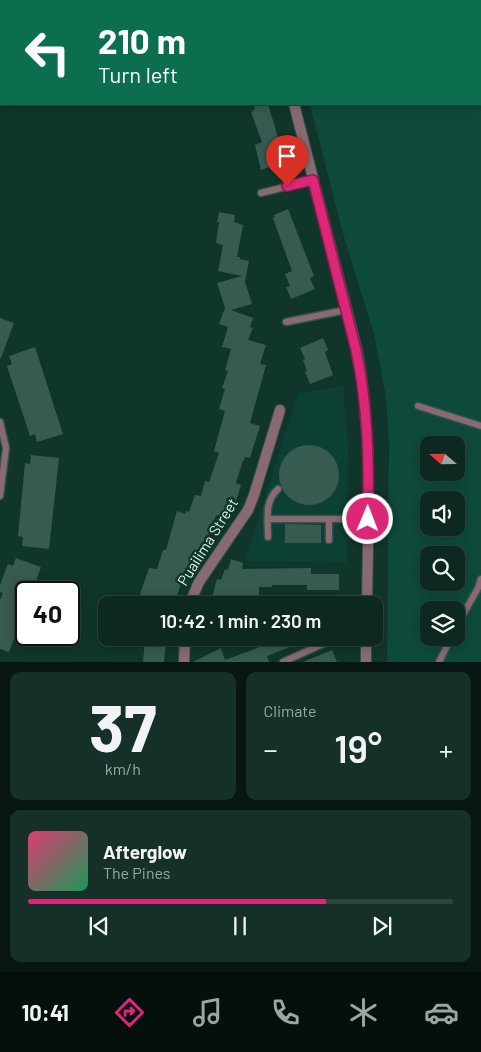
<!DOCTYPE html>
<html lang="en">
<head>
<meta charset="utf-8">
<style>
  :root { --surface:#0c2820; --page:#153029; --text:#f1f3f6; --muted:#9aa6a5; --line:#2c443e; --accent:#db2777 }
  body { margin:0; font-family:Barlow,sans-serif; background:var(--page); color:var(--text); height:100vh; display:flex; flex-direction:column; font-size:19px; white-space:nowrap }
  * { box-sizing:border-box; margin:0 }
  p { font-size:16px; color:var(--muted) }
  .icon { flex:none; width:28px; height:28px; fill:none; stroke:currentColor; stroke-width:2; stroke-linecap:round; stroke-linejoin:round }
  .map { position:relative; height:662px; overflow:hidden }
  .panel { display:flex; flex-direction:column; gap:10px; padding:10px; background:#071612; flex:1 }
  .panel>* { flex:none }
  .hud { position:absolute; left:0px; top:0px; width:481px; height:105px; box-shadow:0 2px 12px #0003,0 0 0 1px var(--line); background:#0b6e4f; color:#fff; overflow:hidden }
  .needle { width:32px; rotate:290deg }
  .buttons { position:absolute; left:420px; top:436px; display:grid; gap:10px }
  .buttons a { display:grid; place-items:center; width:45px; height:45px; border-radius:10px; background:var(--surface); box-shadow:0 2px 12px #0003,0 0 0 1px var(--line); font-size:25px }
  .speed { position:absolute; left:15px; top:581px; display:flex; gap:10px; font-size:25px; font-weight:700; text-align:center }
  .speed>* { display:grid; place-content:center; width:65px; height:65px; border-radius:50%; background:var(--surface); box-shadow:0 2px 12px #0003,0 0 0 1px var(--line); line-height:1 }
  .speed .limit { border:2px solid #111; border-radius:8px; background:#fff; color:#111 }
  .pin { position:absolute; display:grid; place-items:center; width:42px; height:42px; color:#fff; margin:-51px -21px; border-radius:50% 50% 50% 0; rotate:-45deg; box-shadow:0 0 5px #0007 }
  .pin .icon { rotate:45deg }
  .me { position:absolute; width:55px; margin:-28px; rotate:1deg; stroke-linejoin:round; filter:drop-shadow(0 0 4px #0008) }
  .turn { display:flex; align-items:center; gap:18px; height:105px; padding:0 15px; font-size:22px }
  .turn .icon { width:65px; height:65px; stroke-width:2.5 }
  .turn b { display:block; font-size:35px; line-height:42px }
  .big { font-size:38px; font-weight:600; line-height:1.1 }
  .panel .tile { flex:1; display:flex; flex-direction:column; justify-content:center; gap:8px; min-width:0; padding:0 18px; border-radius:10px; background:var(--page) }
  .panel .dial { align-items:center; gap:0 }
  .dial b { font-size:65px; line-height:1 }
  .song { display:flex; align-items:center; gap:15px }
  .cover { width:60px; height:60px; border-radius:8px; background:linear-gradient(135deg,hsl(340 70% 55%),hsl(150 70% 35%)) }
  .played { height:5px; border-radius:2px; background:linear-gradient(90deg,var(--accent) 70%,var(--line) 70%) }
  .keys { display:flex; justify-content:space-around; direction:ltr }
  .heat { display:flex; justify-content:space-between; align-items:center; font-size:28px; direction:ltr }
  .panel .tiles { flex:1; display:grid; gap:10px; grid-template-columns:1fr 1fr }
  .tile:last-child { grid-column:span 2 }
  .trip { position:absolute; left:98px; top:596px; width:285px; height:50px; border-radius:10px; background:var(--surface); box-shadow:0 2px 12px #0003,0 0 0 1px var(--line); font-weight:600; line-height:50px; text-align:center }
  .tabs { display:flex; height:80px; justify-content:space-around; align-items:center; background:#05100d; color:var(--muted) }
  .tabs .icon { width:35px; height:35px }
  .tabs .selected { color:var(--accent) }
  .tabs b { font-size:22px; color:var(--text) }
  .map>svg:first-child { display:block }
  .built { fill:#0d4034 }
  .green { fill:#0d4a3c; fill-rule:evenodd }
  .building { fill:#375b50 }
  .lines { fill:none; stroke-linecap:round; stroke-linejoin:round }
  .service-casing { stroke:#315349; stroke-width:9 }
  .minor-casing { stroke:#315349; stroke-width:12 }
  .tertiary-casing { stroke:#315349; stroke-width:12 }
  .service { stroke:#8a6a72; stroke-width:6 }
  .minor { stroke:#8a6a72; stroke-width:10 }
  .tertiary { stroke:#8a6a72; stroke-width:10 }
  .route-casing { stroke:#8e194d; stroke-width:12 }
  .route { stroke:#db2777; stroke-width:9 }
  .labels { text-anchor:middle; stroke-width:5; stroke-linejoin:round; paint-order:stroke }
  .street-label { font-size:15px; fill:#dcf0e9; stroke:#10352b }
</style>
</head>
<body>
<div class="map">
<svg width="481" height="662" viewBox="0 0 481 662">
  <rect width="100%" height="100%" fill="#10352b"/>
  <path class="built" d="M343,386L348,444L347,562L245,561L298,393Z"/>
  <path class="green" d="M346,0H481V662H387L389,442L386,397L374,334L341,227L310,104H480V1H346ZM429,445H456V472H429ZM429,500H456V528H429ZM429,555H456V582H429ZM429,610H456V638H429Z"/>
  <g class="building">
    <path d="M253,104H268L285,161L261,170L255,145L262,142L251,112L255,109Z"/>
    <path d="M288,209L314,276L310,278L315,289L291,299L286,287L290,286L285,274L292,271L273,218L275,217L274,215Z"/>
    <path d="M219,212L235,215L234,222L243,225L237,257H240V259L249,261L245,282L252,304L231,310L253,318L250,327L253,328L248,340L266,345L260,364L266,365L250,423L260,426L250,458L245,457L244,461L243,460L236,483L241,485L236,501L233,499L227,515L223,513L222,516L216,515L210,534L206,535L200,555L194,553L188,572L185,571L174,605H146L140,603L141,601L138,600L149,568L157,569L163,550H166L177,511L185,514L186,511L189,512L195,495L201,496L205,481L209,482L219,453L214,451L225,411L219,409L225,389L222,388L228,371L225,370L231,349L222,347L228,327L219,324L225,308L217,283L242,276L218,271L223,245L216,243L219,222H217Z"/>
    <path d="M0,318L14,323L1,358H0Z"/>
    <path d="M323,338L328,350L325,352L333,375L310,384L305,372L307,371L303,360L305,359L300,348Z"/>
    <path d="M35,347L63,434L37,442L35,434L30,436L7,366L12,364L9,356Z"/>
    <circle cx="309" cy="475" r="30"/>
    <path d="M31,455L59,458L49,549L22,546L23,537L18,536L25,463L30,464Z"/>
    <path d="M285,524L321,525V543H285Z"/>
    <path d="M16,558L41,567L32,592H26V607L9,652L0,649V600L3,593L0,592V585L8,564L13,566Z"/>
    <path d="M231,559L243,563L242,569L311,568V574H339V590H307V585H272V587H259V605H210L217,579L221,580L225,569L228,570Z"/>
    <path d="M270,638H313L267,656L269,662H193L221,648L225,660L260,647L258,642Z"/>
    <path d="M145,639L166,641L164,662H143Z"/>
    <path d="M332,650L337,662H303Z"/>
  </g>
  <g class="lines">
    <g class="service-casing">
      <g id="service">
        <path d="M261,193L313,180"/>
        <path d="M286,322L346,310"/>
        <path d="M418,406L481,426"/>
        <path d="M0,422L6,448L0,496"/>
        <path d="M268,519H368"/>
        <path d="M268,537C268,519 264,502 278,489"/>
        <path d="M329,540V519"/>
        <path d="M297,605L302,600L367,599"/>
        <path d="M456,627L478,588L481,579"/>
        <path d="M283,662L336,638H366"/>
        <path d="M439,662L451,638"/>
      </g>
    </g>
    <g class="minor-casing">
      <g id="minor">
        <path d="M189,605L199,582L248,510L254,495L280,410"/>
        <path d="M184,662L185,638"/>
      </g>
    </g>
    <g class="tertiary-casing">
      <g id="tertiary">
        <path d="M268,0V1"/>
        <path d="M294,104L357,350C373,434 368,520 367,605"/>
        <path d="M366,662V638"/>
      </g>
    </g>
    <use href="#service" class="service"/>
    <use href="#minor" class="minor"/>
    <use href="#tertiary" class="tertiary"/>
  </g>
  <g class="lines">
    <g class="route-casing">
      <path id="route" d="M287,186L313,180L356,350C368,407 369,462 368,519"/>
    </g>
    <use href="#route" class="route"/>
  </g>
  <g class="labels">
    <g class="street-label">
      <text transform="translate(208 542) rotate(-58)" y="5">Puailima Street</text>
    </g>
  </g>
</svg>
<div class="buttons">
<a><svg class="needle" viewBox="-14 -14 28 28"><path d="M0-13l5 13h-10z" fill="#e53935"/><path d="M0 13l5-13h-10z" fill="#9aa6a5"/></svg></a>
<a><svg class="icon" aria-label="sound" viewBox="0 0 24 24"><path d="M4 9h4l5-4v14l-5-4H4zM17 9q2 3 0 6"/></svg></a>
<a><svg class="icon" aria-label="search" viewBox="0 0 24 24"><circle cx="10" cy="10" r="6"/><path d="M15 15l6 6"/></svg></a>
<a><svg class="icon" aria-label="layers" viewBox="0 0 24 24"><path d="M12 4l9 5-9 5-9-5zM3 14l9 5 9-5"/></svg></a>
</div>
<div class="speed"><div class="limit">40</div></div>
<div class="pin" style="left:287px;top:186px;background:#d93025"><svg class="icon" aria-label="arrive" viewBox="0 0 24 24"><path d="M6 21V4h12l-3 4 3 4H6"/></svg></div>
<svg class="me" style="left:368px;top:519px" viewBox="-20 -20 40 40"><circle r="17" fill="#db2777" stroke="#fff" stroke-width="3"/><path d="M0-11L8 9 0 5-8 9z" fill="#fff"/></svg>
<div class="trip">10:42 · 1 min · 230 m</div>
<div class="hud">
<div class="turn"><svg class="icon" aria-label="left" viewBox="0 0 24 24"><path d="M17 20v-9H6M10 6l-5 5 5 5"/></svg><div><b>210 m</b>Turn left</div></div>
</div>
</div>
<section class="panel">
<div class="tiles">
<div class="tile dial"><b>37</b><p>km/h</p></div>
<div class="tile"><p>Climate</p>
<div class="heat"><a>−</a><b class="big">19°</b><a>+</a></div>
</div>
<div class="tile">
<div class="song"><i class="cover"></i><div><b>Afterglow</b><p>The Pines</p></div></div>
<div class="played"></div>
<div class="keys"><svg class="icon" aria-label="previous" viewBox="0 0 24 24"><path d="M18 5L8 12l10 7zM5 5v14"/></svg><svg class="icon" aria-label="pause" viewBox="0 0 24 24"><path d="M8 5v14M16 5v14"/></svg><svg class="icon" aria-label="next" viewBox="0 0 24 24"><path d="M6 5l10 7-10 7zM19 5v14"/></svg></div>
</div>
</div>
</section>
<nav class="tabs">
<b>10:41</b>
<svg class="icon selected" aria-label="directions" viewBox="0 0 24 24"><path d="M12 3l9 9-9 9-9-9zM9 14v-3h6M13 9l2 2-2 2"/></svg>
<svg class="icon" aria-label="music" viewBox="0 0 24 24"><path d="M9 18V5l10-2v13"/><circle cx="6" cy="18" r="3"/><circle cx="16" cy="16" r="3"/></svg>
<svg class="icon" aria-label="phone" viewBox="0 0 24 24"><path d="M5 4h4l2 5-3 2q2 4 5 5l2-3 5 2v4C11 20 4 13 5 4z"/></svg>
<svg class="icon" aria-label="climate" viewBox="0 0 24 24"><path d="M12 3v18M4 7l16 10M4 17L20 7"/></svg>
<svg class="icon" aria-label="car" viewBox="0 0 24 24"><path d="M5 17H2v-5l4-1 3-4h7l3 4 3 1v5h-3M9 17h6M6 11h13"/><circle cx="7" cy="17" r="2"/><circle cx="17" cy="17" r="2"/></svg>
</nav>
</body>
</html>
